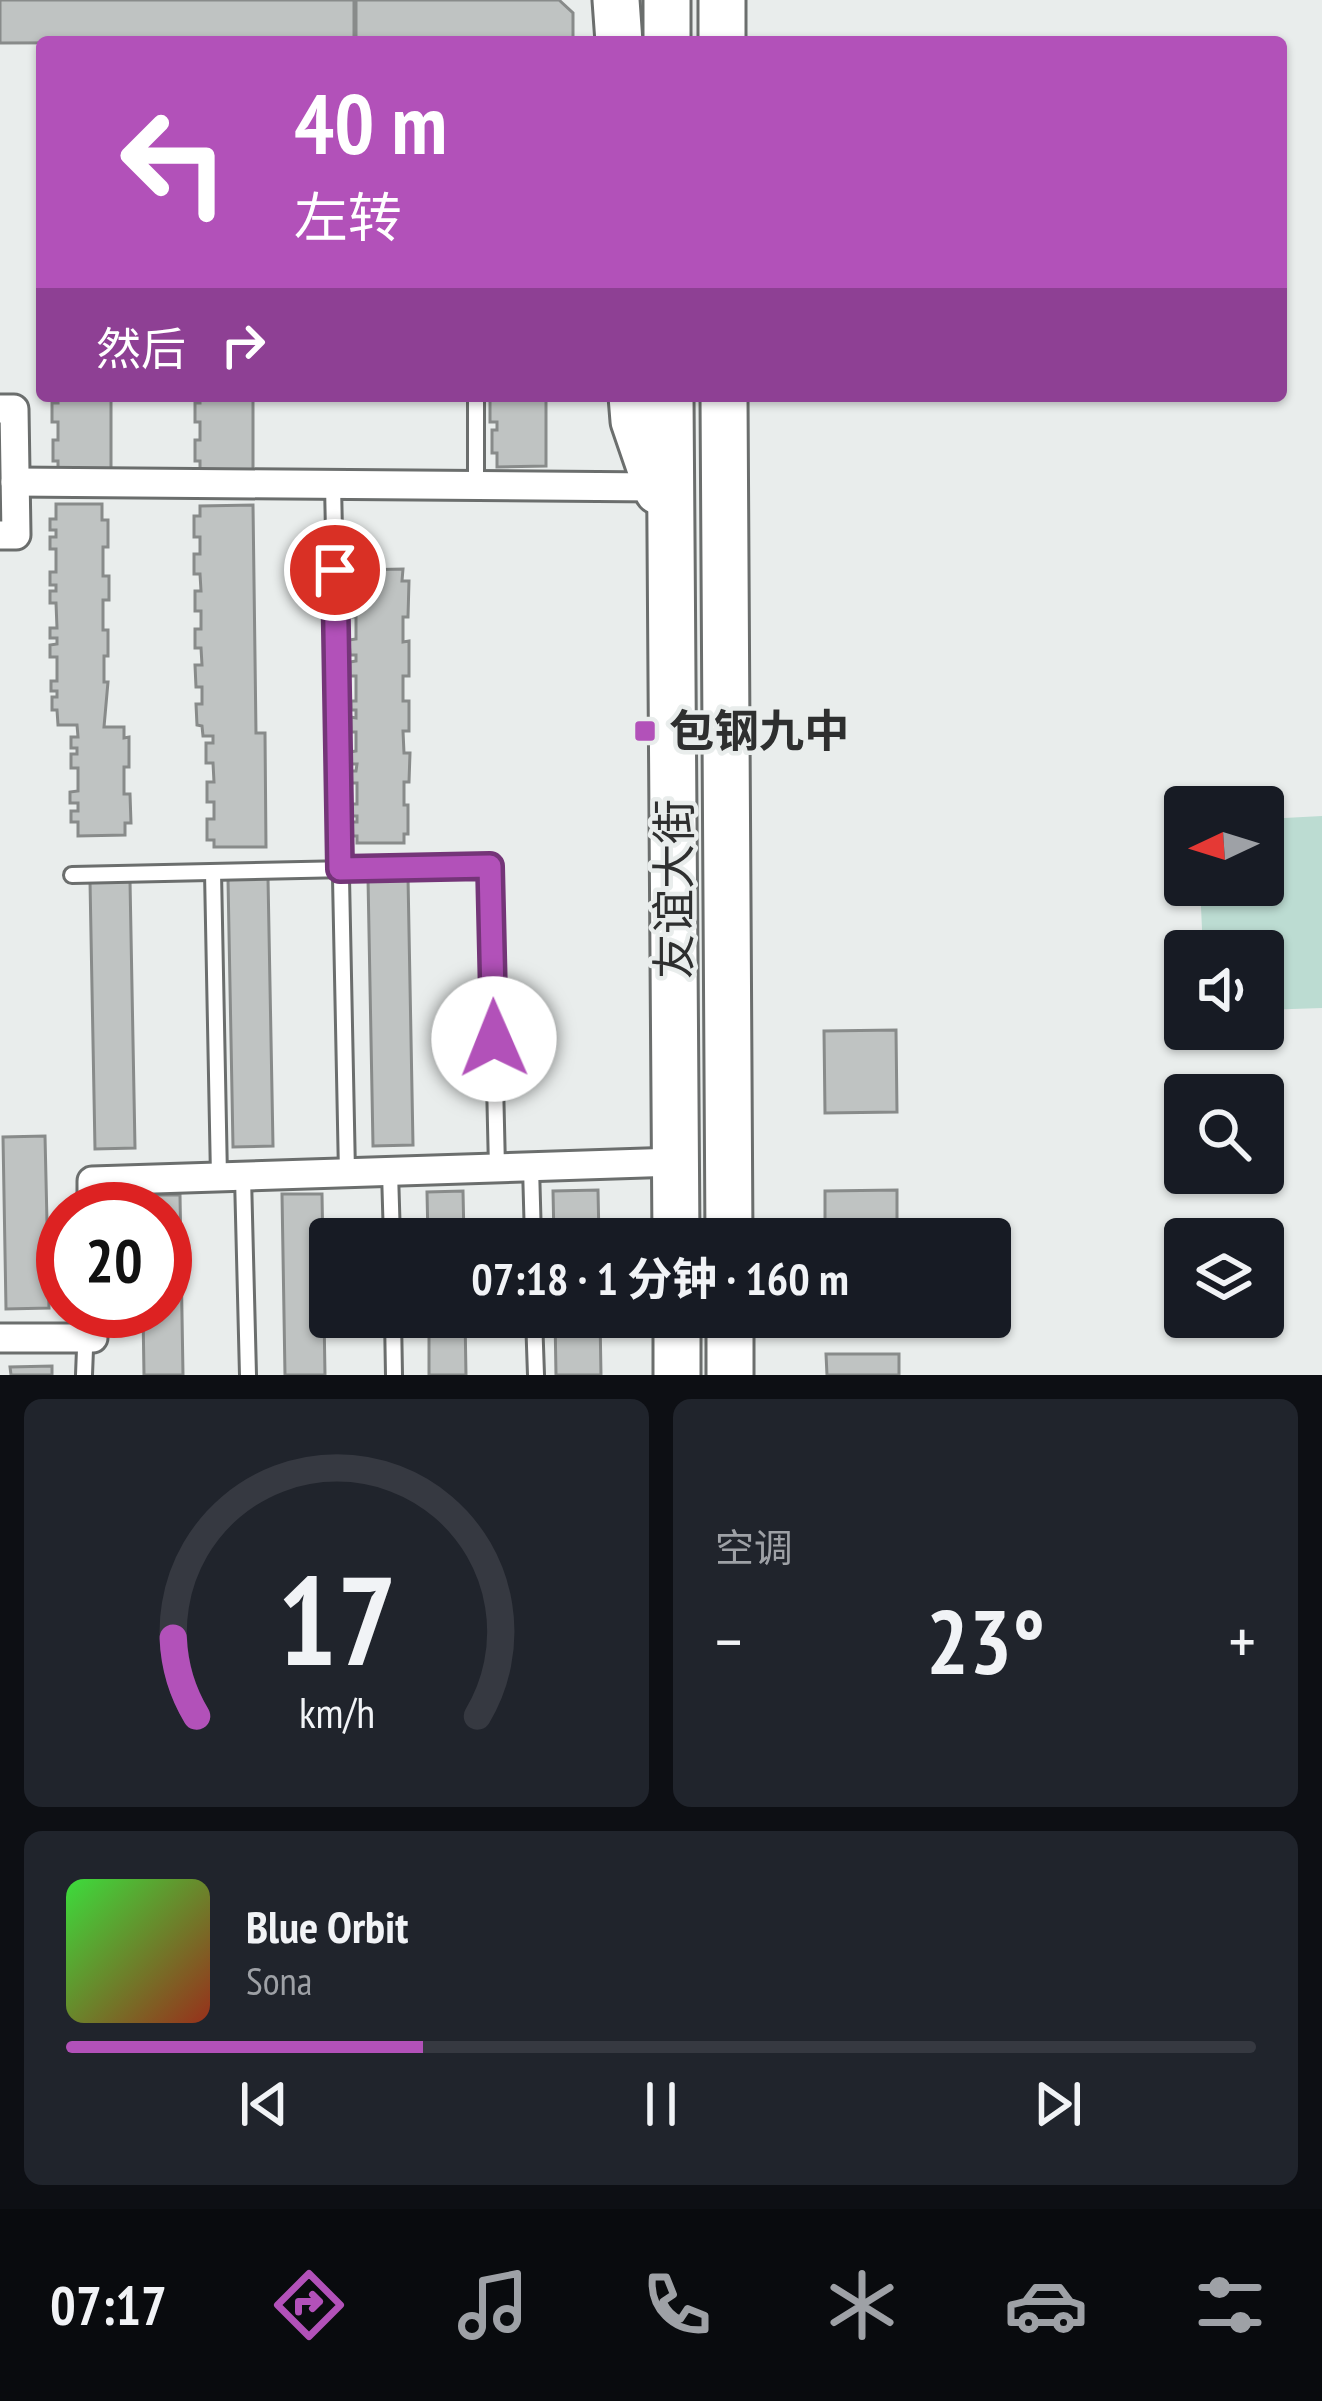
<!DOCTYPE html>
<html lang="zh">
<head>
<meta charset="utf-8">
<style>
  :root { --surface:#171b24; --page:#20242c; --text:#f1f3f6; --muted:#9ea1a6; --line:#363941; --accent:#b251b9 }
  body { margin:0; font-family:"PT Sans Narrow","Noto Sans SC",sans-serif; background:var(--page); color:var(--text); height:100vh; display:flex; flex-direction:column; font-size:45px; white-space:nowrap }
  * { box-sizing:border-box; margin:0 }
  p { font-size:39px; color:var(--muted) }
  .icon { flex:none; width:66px; height:66px; fill:none; stroke:currentColor; stroke-width:2; stroke-linecap:round; stroke-linejoin:round }
  .map { position:relative; height:1375px; overflow:hidden }
  .side { display:flex; flex-direction:column; gap:24px; padding:24px; background:#0d0f14; flex:1 }
  .side>* { flex:none }
  .banner { position:absolute; left:36px; top:36px; width:1251px; height:366px; border-radius:12px; box-shadow:0 3px 9px #0004; background:#b251b9; color:#fff; overflow:hidden }
  .needle { width:78px; rotate:266deg }
  .controls { position:absolute; left:1164px; top:786px; display:grid; gap:24px }
  .controls a { display:grid; place-items:center; width:120px; height:120px; border-radius:12px; background:var(--surface); box-shadow:0 3px 9px #0004; font-size:60px }
  .speed { position:absolute; left:36px; top:1182px; display:flex; gap:24px; font-size:60px; font-weight:700; text-align:center }
  .speed>* { display:grid; place-content:center; width:156px; height:156px; border-radius:50%; background:var(--surface); box-shadow:0 3px 9px #0004; line-height:1 }
  .speed .limit { border:18px solid #d22; background:#fff; color:#111 }
  .pin { position:absolute; display:grid; place-items:center; width:102px; height:102px; color:#fff; margin:-51px; border:6px solid #fff; border-radius:50%; box-shadow:0 3px 12px #0007 }
  .me { position:absolute; width:132px; margin:-66px; rotate:359deg; stroke-linejoin:round; filter:drop-shadow(0 0 9px #0008) }
  .turn { display:flex; align-items:center; gap:42px; height:252px; padding:0 60px; font-size:54px }
  .turn .icon { width:156px; height:156px; stroke-width:2.5 }
  .turn b { display:block; font-size:84px; line-height:102px }
  .then { display:flex; align-items:center; height:114px; padding:0 60px; background:#0003; gap:24px; font-size:45px }
  .big { font-size:90px; font-weight:700; line-height:1.1 }
  .side .widget { flex:1; display:flex; flex-direction:column; justify-content:center; gap:18px; min-width:0; padding:0 42px; border-radius:18px; background:var(--page) }
  .side .dial { align-items:center; gap:0 }
  .dial svg { height:312px; overflow:visible; fill:none; stroke:var(--line); stroke-width:7; stroke-linecap:round; text-anchor:middle }
  .dial text { fill:var(--text); stroke:none }
  .song { display:flex; align-items:center; gap:36px }
  .cover { width:144px; height:144px; border-radius:18px; background:linear-gradient(135deg,hsl(120 70% 55%),hsl(10 70% 35%)) }
  .played { height:12px; border-radius:6px; background:linear-gradient(90deg,var(--accent) 30%,var(--line) 30%) }
  .keys { display:flex; justify-content:space-around; direction:ltr }
  .heat { display:flex; justify-content:space-between; align-items:center; font-size:66px; direction:ltr }
  .side .tiles { flex:1; display:grid; gap:24px; grid-template-columns:1fr 1fr }
  .widget:last-child { grid-column:span 2 }
  .trip { position:absolute; left:309px; top:1218px; width:702px; height:120px; border-radius:12px; background:var(--surface); box-shadow:0 3px 9px #0004; font-weight:700; line-height:120px; text-align:center }
  .tab-bar { display:flex; height:192px; justify-content:space-around; align-items:center; background:#090b0e; color:var(--muted) }
  .tab-bar .icon { width:84px; height:84px }
  .tab-bar .selected { color:var(--accent) }
  .tab-bar b { font-size:54px; color:var(--text) }
  .map>svg:first-child { display:block }
  .green { fill:#bcdcd2 }
  .building { fill:#bfc3c2; stroke:#888b8a; stroke-width:3 }
  .lines { fill:none; stroke-linecap:round; stroke-linejoin:round }
  .service-casing { stroke:#6b6e6d; stroke-width:20 }
  .minor-casing { stroke:#6b6e6d; stroke-width:33 }
  .primary-casing { stroke:#6b6e6d; stroke-width:51 }
  .service { stroke:#fff; stroke-width:14 }
  .minor { stroke:#fff; stroke-width:27 }
  .primary { stroke:#fff; stroke-width:45 }
  .route-casing { stroke:#743578; stroke-width:30 }
  .route { stroke:#b251b9; stroke-width:21 }
  .poi-dot { fill:#b251b9; stroke:#e9edec; stroke-width:4.5 }
  .labels { text-anchor:middle; stroke-width:9; stroke-linejoin:round; paint-order:stroke }
  .poi-label { font-size:45px; font-weight:bold; fill:#2e2f2f; stroke:#e9edec; text-anchor:start }
  .street-label { font-size:45px; fill:#2e2f2f; stroke:#e9edec }
</style>
</head>
<body>
<div class="map">
<svg width="1322" height="1375" viewBox="0 0 1322 1375">
  <rect width="100%" height="100%" fill="#e9edec"/>
  <path class="green" d="M1322,816V1008L1263,1010V951H1203L1200,885H1263V819Z"/>
  <g class="building">
    <path d="M0,0H354V42L0,43Z"/>
    <path d="M356,0H559L573,13V42H522V39L356,42Z"/>
    <path d="M58,396H111V471H58V461H53V440H58V422H52V403H58Z"/>
    <path d="M200,396H253V471H200V461H195V440H200V422H195V403H200Z"/>
    <path d="M497,396H546V466L497,467V453H492V430H497V422H490V400L497,399Z"/>
    <path d="M56,504H102V520H108V547H103V576H109V600H103V630H108V656H104V682H108L104,727H124V738L129,737V767H124V794H130L131,823H125V835L78,836V822H71V811H78V803H70V792L78,791V768H71V754H77V748H71V737H78L77,725H58L57,710H52V697H57V691H51V681H57V657H50V645L57,644V638H50V628H57L56,603H50V591H56V585H50V572H56V549H50V537H56V530H50V519H56Z"/>
    <path d="M253,505L256,733H265L266,847H214V840H207V819H214V802H207V782H214L213,763H206V743H213V736H203L202,726L197,725L196,704H202V687H196L195,665H202L201,648H195V629H201V611H195V591H201L200,574H194V554H200V537H194V516H200V506Z"/>
    <path d="M403,569L402,581H409L408,617H403V642L409,641V676H403V701H409V731H403L404,753H410L409,782H404V805H408V834H404V843H357V836H352V822H357V816H352V804H357V783H350V771H356L357,764H350V752L356,751V732H351V717L356,718V710H351V701H356V676H350V662L356,661V655H350L349,640L356,639V617H350V603H356V597H349L348,582H355V570Z"/>
    <path d="M408,877L413,1145L373,1146L368,878Z"/>
    <path d="M268,878L273,1146L233,1147L228,879Z"/>
    <path d="M90,881H130L135,1148L95,1149Z"/>
    <path d="M896,1030L897,1112L825,1113L824,1031Z"/>
    <path d="M45,1136L49,1308L6,1309L3,1137Z"/>
    <path d="M598,1190L599,1239H554L553,1191Z"/>
    <path d="M897,1190V1239H825V1191Z"/>
    <path d="M463,1191L464,1239H428L427,1192Z"/>
    <path d="M282,1194H322L325,1375H285Z"/>
    <path d="M141,1195H180L183,1375H144L143,1311H165V1209H141Z"/>
    <path d="M429,1317H465L466,1375H429Z"/>
    <path d="M555,1317H600L601,1375H556Z"/>
    <path d="M826,1354H899V1375H827Z"/>
    <path d="M52,1366V1375H11L10,1367Z"/>
  </g>
  <g class="lines">
    <g class="service-casing">
      <g id="service">
        <path d="M476,396V485"/>
        <path d="M333,484L347,1173"/>
        <path d="M213,872L219,1177"/>
        <path d="M72,875L490,866L497,1168"/>
        <path d="M531,1167L533,1239"/>
        <path d="M390,1172L392,1239"/>
        <path d="M243,1177L248,1375"/>
        <path d="M393,1317L394,1375"/>
        <path d="M534,1317L536,1375"/>
        <path d="M84,1375L85,1349L92,1340"/>
      </g>
    </g>
    <g class="minor-casing">
      <g id="minor">
        <path d="M0,409H14L16,535H0"/>
        <path d="M15,482L657,487"/>
        <path d="M92,1209V1181L676,1162"/>
        <path d="M0,1338H93V1311"/>
      </g>
    </g>
    <g class="primary-casing">
      <g id="primary">
        <path d="M616,0L619,42"/>
        <path d="M667,0V42"/>
        <path d="M722,0V42"/>
        <path d="M632,396L634,421L658,491"/>
        <path d="M670,396L676,1239"/>
        <path d="M724,396L729,1239"/>
        <path d="M677,1317V1375"/>
        <path d="M730,1317V1375"/>
      </g>
    </g>
    <use href="#service" class="service"/>
    <use href="#minor" class="minor"/>
    <use href="#primary" class="primary"/>
  </g>
  <g class="lines">
    <g class="route-casing">
      <path id="route" d="M335,570L340,869L490,866L494,1039"/>
    </g>
    <use href="#route" class="route"/>
  </g>
  <rect class="poi-dot" x="633" y="719" width="24" height="24" rx="6"/>
  <g class="labels">
    <g class="poi-label">
      <text x="669" y="747">包钢九中</text>
    </g>
    <g class="street-label">
      <text transform="translate(674 889) rotate(-90)" y="16">友谊大街</text>
    </g>
  </g>
</svg>
<div class="controls">
<a><svg class="needle" viewBox="-14 -14 28 28"><path d="M0-13l5 13h-10z" fill="#e53935"/><path d="M0 13l5-13h-10z" fill="#9ea1a6"/></svg></a>
<a><svg class="icon" aria-label="sound" viewBox="0 0 24 24"><path d="M4 9h4l5-4v14l-5-4H4zM17 9q2 3 0 6"/></svg></a>
<a><svg class="icon" aria-label="search" viewBox="0 0 24 24"><circle cx="10" cy="10" r="6"/><path d="M15 15l6 6"/></svg></a>
<a><svg class="icon" aria-label="layers" viewBox="0 0 24 24"><path d="M12 4l9 5-9 5-9-5zM3 14l9 5 9-5"/></svg></a>
</div>
<div class="speed"><div class="limit">20</div></div>
<div class="pin" style="left:335px;top:570px;background:#d93025"><svg class="icon" aria-label="arrive" viewBox="0 0 24 24"><path d="M6 21V4h12l-3 4 3 4H6"/></svg></div>
<svg class="me" style="left:494px;top:1039px" viewBox="-20 -20 40 40"><circle r="19" fill="#fff"/><path d="M0-13L10 11 0 6-10 11z" fill="#b251b9"/></svg>
<div class="trip">07:18 · 1 分钟 · 160 m</div>
<div class="banner">
<div class="turn"><svg class="icon" aria-label="left" viewBox="0 0 24 24"><path d="M17 20v-9H6M10 6l-5 5 5 5"/></svg><div><b>40 m</b>左转</div></div>
<div class="then">然后<svg class="icon" aria-label="right" viewBox="0 0 24 24"><path d="M7 20v-9h11M14 6l5 5-5 5"/></svg></div>
</div>
</div>
<section class="side">
<div class="tiles">
<div class="widget dial"><svg viewBox="0 0 100 80">
<path d="M14 69A42 42 0 1 1 86 69"/>
<path d="M14 69A42 42 0 0 1 8 49" stroke="#b251b9"/>
<text x="50" y="56" font-size="32" font-weight="700">17</text>
<text x="50" y="72" font-size="11">km/h</text>
</svg></div>
<div class="widget"><p>空调</p>
<div class="heat"><a>−</a><b class="big">23°</b><a>+</a></div>
</div>
<div class="widget">
<div class="song"><i class="cover"></i><div><b>Blue Orbit</b><p>Sona</p></div></div>
<div class="played"></div>
<div class="keys"><svg class="icon" aria-label="previous" viewBox="0 0 24 24"><path d="M18 5L8 12l10 7zM5 5v14"/></svg><svg class="icon" aria-label="pause" viewBox="0 0 24 24"><path d="M8 5v14M16 5v14"/></svg><svg class="icon" aria-label="next" viewBox="0 0 24 24"><path d="M6 5l10 7-10 7zM19 5v14"/></svg></div>
</div>
</div>
</section>
<nav class="tab-bar">
<b>07:17</b>
<svg class="icon selected" aria-label="directions" viewBox="0 0 24 24"><path d="M12 3l9 9-9 9-9-9zM9 14v-3h6M13 9l2 2-2 2"/></svg>
<svg class="icon" aria-label="music" viewBox="0 0 24 24"><path d="M9 18V5l10-2v13"/><circle cx="6" cy="18" r="3"/><circle cx="16" cy="16" r="3"/></svg>
<svg class="icon" aria-label="phone" viewBox="0 0 24 24"><path d="M5 4h4l2 5-3 2q2 4 5 5l2-3 5 2v4C11 20 4 13 5 4z"/></svg>
<svg class="icon" aria-label="climate" viewBox="0 0 24 24"><path d="M12 3v18M4 7l16 10M4 17L20 7"/></svg>
<svg class="icon" aria-label="car" viewBox="0 0 24 24"><path d="M5 17H2v-5l4-1 3-4h7l3 4 3 1v5h-3M9 17h6M6 11h13"/><circle cx="7" cy="17" r="2"/><circle cx="17" cy="17" r="2"/></svg>
<svg class="icon" aria-label="filters" viewBox="0 0 24 24"><path d="M4 7h16M4 17h16"/><circle cx="9" cy="7" r="2"/><circle cx="15" cy="17" r="2"/></svg>
</nav>
</body>
</html>
